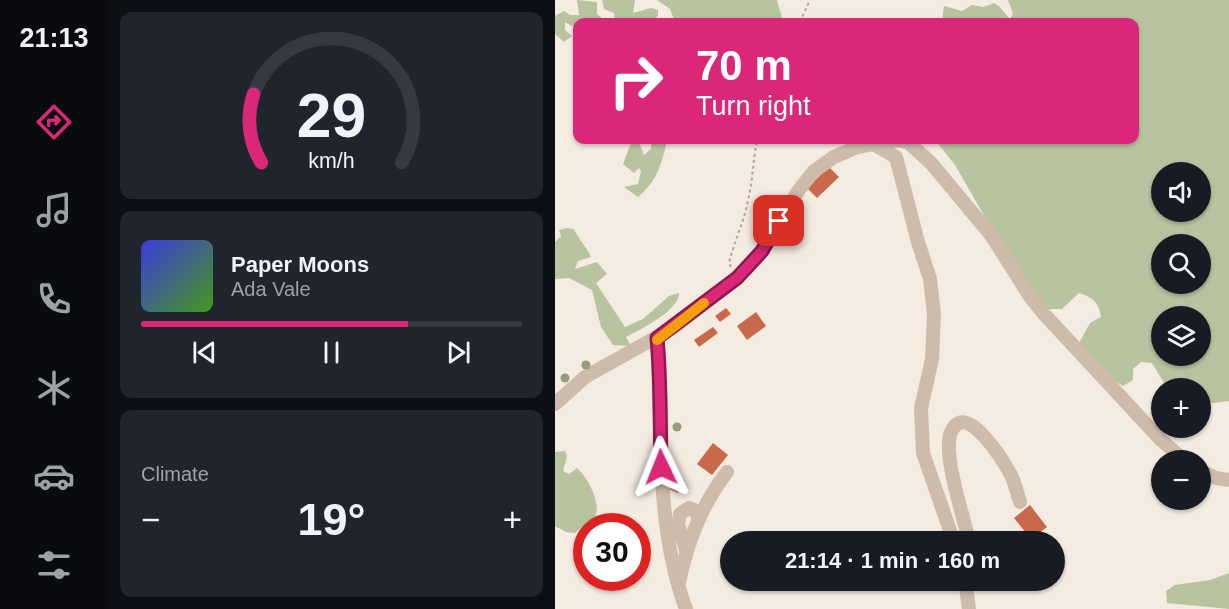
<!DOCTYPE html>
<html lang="en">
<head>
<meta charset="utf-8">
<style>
  :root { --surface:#171b24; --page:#20242c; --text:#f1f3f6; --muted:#9ea1a6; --line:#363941; --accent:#db2777 }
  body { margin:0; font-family:Helvetica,sans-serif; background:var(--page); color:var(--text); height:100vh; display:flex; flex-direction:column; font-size:22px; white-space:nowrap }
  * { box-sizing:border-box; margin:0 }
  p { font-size:20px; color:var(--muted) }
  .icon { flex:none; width:33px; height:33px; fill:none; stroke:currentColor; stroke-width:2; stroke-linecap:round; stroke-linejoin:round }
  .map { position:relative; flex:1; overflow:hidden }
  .drawer { display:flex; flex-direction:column; gap:12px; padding:12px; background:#0d0f14; width:447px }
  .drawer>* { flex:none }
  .guide { position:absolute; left:18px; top:18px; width:566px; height:126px; border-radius:12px; box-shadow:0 2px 4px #0004; background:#db2777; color:#fff; overflow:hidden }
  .tools { position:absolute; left:596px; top:162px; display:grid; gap:12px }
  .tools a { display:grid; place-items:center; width:60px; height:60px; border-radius:50%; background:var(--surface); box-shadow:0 2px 4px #0004; font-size:30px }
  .speed { position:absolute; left:18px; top:513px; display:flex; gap:12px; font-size:30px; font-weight:700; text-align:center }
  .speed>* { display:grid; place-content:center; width:78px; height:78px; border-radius:50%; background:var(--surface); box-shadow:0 2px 4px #0004; line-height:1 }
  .speed .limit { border:9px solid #d22; background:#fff; color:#111 }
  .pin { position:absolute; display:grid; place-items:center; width:51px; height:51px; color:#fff; margin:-26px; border-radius:12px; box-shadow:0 3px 9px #0006 }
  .me { position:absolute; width:66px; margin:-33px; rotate:358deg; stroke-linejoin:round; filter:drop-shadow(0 0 4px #0008) }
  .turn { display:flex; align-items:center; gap:21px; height:126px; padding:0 24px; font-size:27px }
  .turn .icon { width:78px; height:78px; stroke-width:2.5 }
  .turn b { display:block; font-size:42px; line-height:51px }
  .big { font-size:45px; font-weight:700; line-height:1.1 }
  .drawer .widget { flex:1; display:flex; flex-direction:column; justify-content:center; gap:9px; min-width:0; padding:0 21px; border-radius:12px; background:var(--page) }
  .drawer .dial { align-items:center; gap:0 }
  .dial svg { height:156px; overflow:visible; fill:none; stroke:var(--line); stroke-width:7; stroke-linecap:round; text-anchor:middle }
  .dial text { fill:var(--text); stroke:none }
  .song { display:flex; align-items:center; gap:18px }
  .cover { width:72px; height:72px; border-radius:9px; background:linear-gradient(135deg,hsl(240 70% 55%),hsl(100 70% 35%)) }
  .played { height:6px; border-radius:3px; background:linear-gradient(90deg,var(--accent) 70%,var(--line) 70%) }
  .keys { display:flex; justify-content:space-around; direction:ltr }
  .heat { display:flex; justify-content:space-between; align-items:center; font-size:33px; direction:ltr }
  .trip { position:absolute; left:165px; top:531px; width:345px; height:60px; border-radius:30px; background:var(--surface); box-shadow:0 2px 4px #0004; font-weight:700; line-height:60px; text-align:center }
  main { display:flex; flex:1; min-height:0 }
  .tabs { display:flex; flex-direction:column; width:108px; justify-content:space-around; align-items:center; background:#090b0e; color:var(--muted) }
  .tabs .icon { width:42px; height:42px }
  .tabs .current { color:var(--accent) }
  .tabs b { font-size:27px; color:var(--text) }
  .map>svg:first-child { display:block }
  .green { fill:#b8c4a0; fill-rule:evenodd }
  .building { fill:#c8694b }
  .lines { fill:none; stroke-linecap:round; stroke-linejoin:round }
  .path { stroke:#b9a596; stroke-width:2; stroke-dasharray:3 3; stroke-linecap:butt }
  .minor { stroke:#cdbbac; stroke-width:14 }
  .tree { fill:#969b7f }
  .route-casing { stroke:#8e194d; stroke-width:15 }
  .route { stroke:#db2777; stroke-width:10 }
  .slow { stroke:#f59e0b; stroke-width:10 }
</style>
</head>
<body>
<main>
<nav class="tabs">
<b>21:13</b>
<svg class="icon current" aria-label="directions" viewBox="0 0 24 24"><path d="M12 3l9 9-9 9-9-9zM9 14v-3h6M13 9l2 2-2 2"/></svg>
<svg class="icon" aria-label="music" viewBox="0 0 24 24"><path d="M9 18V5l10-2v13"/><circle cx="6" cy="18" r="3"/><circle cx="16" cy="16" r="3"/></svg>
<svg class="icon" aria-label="phone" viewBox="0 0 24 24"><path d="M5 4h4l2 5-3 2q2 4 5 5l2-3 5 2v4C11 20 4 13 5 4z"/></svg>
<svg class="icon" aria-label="climate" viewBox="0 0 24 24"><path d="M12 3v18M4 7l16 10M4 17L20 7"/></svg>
<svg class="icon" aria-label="car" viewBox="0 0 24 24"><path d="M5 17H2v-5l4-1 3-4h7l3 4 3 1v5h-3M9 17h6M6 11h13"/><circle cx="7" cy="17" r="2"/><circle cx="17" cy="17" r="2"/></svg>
<svg class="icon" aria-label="filters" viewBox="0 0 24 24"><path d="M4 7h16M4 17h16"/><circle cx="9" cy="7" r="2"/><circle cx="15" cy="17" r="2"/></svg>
</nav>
<section class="drawer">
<div class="widget dial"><svg viewBox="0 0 100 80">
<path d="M14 69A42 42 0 1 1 86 69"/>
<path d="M14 69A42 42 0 0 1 10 34" stroke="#db2777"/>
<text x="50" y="56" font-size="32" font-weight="700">29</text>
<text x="50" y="72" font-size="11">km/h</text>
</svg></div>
<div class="widget">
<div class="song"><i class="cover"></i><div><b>Paper Moons</b><p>Ada Vale</p></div></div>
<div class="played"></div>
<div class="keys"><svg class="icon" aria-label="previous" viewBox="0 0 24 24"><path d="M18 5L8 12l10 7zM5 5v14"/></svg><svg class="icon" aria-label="pause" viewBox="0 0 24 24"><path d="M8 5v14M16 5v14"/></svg><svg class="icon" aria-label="next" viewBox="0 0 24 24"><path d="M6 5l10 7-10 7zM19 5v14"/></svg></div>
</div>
<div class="widget"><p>Climate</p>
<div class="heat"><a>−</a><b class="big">19°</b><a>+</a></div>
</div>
</section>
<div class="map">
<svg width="674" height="609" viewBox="0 0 674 609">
  <rect width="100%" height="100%" fill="#f4ebe1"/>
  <g class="green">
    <path d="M22,0L42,2V14L47,18V22H22V29L10,22V30L17,36L9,42L0,34V16L9,11L15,15H24Z"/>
    <path d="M47,0H80L78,13L96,8L103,10V16L96,22H60L59,13L49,9Z"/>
    <path d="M102,0H222L228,22H120L115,9Z"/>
    <path d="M453,0H674V401L658,403L646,400L645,388H627L609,383L597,363L586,362L578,369V380L568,386L558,380L524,343L535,323L546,317C544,303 539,298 524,293L507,309H483L400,165L380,140H579V22H387L389,6L407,11L417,5L428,7L439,3L444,6L455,19L458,14ZM606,172H645V212H606ZM606,244H645V284H606ZM606,316H645V356H606Z"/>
    <path d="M77,140H83L89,155L96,149L97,140H112C107,164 102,181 83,197L69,187L83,184L86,171L84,168L79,173L68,164Z"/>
    <path d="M12,228L19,229C24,240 31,246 36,257L23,261L20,269L42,262L52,274L41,283L70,327L88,319L114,296L124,293C124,311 86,329 71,337L76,346L58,345L46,327L37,290L14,278L0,279V242L6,236L4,230Z"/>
    <path d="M10,451L12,456L8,471L14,474L22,468C33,478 52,510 35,523C30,527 25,527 20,533L11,532L0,526V452Z"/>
    <path d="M674,573V609L612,603L611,591L620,585L655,580Z"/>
  </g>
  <g class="building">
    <path d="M274,167L284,177L262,198L252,188Z"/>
    <path d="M171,308L176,314L165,322L160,316Z"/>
    <path d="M201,312L211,326L192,340L182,326Z"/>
    <path d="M158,327L163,333L144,347L139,340Z"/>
    <path d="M158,443L173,455L157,475L142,464Z"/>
    <path d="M120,477L129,481L123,493L114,489Z"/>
    <path d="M475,505L492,527L476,539L459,518Z"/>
  </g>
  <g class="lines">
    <g class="path">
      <path d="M245,22L255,0"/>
      <path d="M176,267L174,263C179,242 189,222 193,200C198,180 198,160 202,140"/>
    </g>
    <g class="minor">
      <path d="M318,144L345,140L354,143L376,163L436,235L476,298L490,315L605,439L629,460"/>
      <path d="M102,338C104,360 104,381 104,403C106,472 107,544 131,609"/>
      <path d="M0,404L30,377L118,328L182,278L207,251L243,191L259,171L279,157L302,147L318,144L341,157L363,242L375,279L379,314L377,359L366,408L368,453L399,542"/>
      <path d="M645,471L661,478L674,480"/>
      <path d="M414,542C409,516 387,455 396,432C411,398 450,464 456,475C460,483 462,493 465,502"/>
      <path d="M131,550L123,524L125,514L134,508L139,510L144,518"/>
      <path d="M410,580L414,609"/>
      <path d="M124,582C133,541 146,506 172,472"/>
    </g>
  </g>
  <g class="tree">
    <circle cx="31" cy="365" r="4.5"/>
    <circle cx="10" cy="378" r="4.5"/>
    <circle cx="122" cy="427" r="4.5"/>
  </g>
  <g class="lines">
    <g class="route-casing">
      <path id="route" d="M106,467C105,424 106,381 102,338L182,278L207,251L224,221"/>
    </g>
    <use href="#route" class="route"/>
    <path class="slow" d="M102,340L149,303"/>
  </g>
</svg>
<div class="tools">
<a><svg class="icon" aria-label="sound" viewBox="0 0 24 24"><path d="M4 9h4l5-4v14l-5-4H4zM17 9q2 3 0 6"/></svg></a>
<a><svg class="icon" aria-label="search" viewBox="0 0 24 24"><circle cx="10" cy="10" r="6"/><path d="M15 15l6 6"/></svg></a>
<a><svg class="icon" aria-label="layers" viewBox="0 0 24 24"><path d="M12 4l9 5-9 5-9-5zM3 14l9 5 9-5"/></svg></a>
<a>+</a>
<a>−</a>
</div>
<div class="speed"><div class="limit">30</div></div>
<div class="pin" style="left:224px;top:221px;background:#d93025"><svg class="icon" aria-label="arrive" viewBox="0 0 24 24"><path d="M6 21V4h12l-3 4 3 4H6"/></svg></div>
<svg class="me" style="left:106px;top:467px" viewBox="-20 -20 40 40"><path d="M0-17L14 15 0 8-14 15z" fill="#db2777" stroke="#fff" stroke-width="4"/></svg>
<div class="trip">21:14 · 1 min · 160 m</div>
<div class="guide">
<div class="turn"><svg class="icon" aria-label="right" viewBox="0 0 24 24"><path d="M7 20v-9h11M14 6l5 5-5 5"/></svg><div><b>70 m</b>Turn right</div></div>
</div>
</div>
</main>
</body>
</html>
